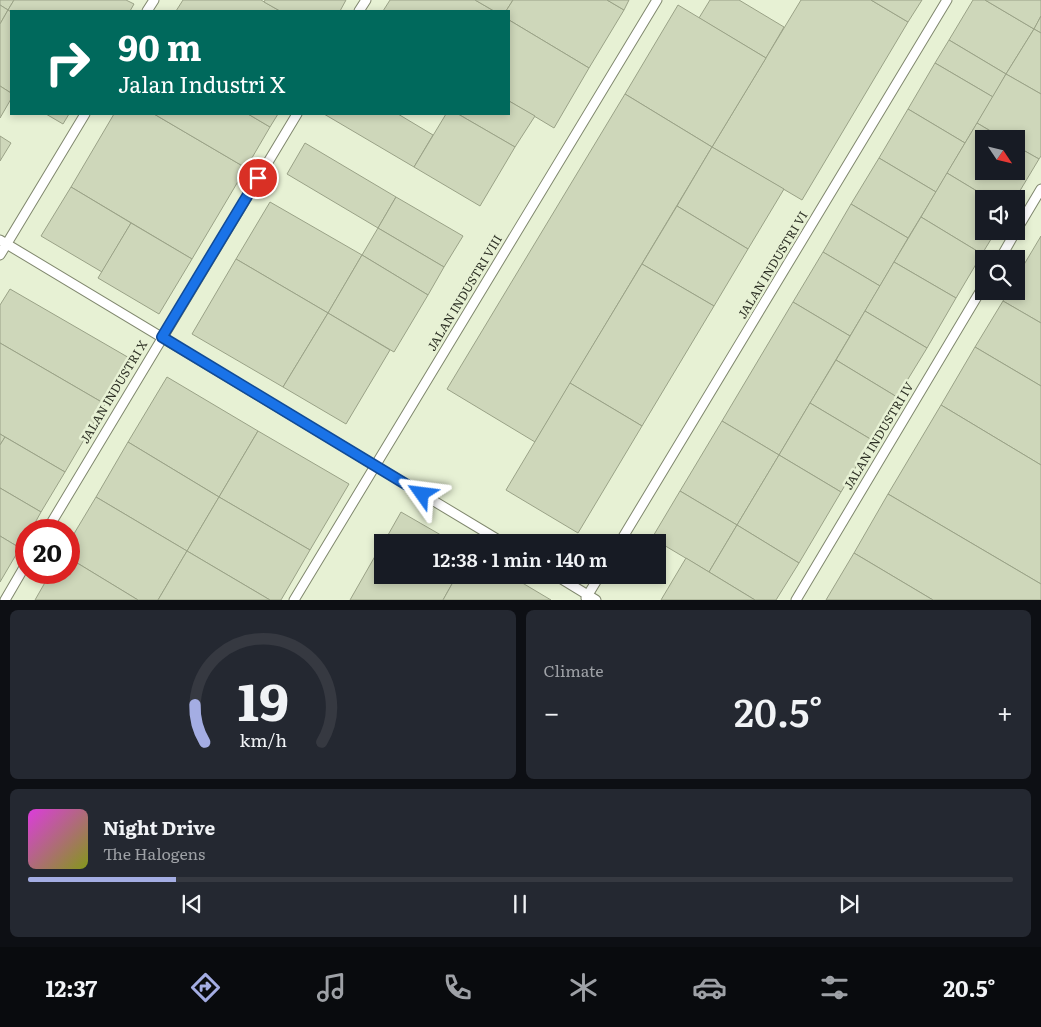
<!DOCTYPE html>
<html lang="en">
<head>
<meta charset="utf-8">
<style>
  :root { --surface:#171b24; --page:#242831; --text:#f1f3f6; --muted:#9ea1a6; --line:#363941; --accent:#a4ade3 }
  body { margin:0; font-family:Literata,serif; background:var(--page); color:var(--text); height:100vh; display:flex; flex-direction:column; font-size:19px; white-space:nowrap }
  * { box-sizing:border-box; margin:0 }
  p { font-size:16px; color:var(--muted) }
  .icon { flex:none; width:28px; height:28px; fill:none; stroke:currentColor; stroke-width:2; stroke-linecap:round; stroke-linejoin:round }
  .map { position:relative; height:600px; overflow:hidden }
  .panel { display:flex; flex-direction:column; gap:10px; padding:10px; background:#0d0f14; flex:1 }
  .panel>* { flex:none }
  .guide { position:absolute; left:10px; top:10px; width:500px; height:105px; border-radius:0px; box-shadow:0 2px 8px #0003; background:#00695c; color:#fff; overflow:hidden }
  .needle { width:32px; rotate:125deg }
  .buttons { position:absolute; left:975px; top:130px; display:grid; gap:10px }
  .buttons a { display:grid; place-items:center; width:50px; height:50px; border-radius:0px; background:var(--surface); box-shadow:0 2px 8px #0003; font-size:25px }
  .speed { position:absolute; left:15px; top:519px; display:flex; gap:10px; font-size:25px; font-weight:700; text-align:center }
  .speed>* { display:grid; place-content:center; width:65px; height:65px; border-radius:50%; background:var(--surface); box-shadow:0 2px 8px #0003; line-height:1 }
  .speed .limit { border:8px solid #d22; background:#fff; color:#111 }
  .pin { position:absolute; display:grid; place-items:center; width:42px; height:42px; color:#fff; margin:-21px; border:2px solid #fff; border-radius:50%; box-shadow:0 1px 5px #0007 }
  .me { position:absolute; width:55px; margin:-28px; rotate:301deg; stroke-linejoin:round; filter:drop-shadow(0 0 4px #0008) }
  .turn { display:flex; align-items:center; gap:18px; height:105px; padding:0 25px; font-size:22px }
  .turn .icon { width:65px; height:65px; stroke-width:2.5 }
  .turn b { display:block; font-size:35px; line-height:42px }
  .big { font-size:38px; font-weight:600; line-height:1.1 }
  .panel .widget { flex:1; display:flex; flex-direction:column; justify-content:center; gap:8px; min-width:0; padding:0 18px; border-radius:8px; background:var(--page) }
  .panel .dial { align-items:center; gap:0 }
  .dial svg { height:130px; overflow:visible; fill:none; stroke:var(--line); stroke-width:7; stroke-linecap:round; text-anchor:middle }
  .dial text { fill:var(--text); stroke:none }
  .song { display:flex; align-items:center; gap:15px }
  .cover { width:60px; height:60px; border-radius:8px; background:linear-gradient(135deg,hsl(300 70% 55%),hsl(70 70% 35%)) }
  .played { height:5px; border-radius:2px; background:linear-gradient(90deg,var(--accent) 15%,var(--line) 15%) }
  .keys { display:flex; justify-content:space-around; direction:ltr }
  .heat { display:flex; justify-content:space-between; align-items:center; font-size:28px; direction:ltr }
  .panel .tiles { flex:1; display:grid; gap:10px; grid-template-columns:1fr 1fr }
  .widget:last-child { grid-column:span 2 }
  .trip { position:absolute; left:374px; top:534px; width:292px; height:50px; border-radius:0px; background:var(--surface); box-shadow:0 2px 8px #0003; font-weight:600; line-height:50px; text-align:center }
  .menu { display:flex; height:80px; justify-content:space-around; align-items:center; background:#090b0e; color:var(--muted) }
  .menu .icon { width:35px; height:35px }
  .menu .active { color:var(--accent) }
  .menu b { font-size:22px; color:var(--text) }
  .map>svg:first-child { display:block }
  .building { fill:#ced7ba; stroke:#9aa287 }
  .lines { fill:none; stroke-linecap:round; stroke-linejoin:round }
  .lane-casing { stroke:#80886e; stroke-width:11 }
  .lane { stroke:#fff; stroke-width:9 }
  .route-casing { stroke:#114b97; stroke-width:12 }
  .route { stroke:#1a73e8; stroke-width:9 }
  .labels { text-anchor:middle; stroke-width:5; stroke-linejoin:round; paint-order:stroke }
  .street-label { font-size:12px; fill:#2d3025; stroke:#e7f1d4 }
</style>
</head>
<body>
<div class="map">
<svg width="1041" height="600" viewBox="0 0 1041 600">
  <rect width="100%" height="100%" fill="#e7f1d4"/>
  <g class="building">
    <path d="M0,0H14L8,10L0,5Z"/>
    <path d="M14,0H126L134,4L130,11L11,12L8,10Z"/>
    <path d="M183,0H261L280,11H176Z"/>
    <path d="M265,0H346L340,11H280L264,2Z"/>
    <path d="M390,0H475L494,11H383Z"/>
    <path d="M475,0H513L506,11H494Z"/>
    <path d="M513,0H607L624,10L589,68L509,20V11H506Z"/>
    <path d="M607,0H629L624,10Z"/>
    <path d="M710,0H739L784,27L766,58L699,18Z"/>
    <path d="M801,0H871L908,22L802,200L712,147Z"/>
    <path d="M871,0H922L908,22Z"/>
    <path d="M973,0H985L1034,29L1006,74L949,40Z"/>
    <path d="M985,0H1041V16L1034,29Z"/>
    <path d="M0,5L8,10L0,24Z"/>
    <path d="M678,5L766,58L712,147L625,94Z"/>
    <path d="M8,10L11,12V93L0,86V24Z"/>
    <path d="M1041,16V33L1034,29Z"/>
    <path d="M509,20L589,68L554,128L509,101Z"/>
    <path d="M1034,29L1041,33V94L1006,74Z"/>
    <path d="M949,40L1006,74L993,97L935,63Z"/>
    <path d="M935,63L993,97L965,143L908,109Z"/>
    <path d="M1006,74L1041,94V156L1039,159L1016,146V139H1004L977,123Z"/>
    <path d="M0,86L11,93V99L0,118Z"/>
    <path d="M625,94L712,147L535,442L447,389Z"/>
    <path d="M509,101L535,116L515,147L458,114H509Z"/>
    <path d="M908,109L965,143L936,192L879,158Z"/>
    <path d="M46,114H69L63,124Z"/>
    <path d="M114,114H154L246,168L192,259L71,187Z"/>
    <path d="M154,114H248L270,127L246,168Z"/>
    <path d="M248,114H278L270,127Z"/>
    <path d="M324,114H398L433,135L414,167Z"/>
    <path d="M446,114H458L515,147L480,206L414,167Z"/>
    <path d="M977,123L1004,139H984V171H1016V146L1039,159L1015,199H990L947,173Z"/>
    <path d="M0,136L11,143L0,161Z"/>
    <path d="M305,143L396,197L378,228L287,174Z"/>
    <path d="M712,147L784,189L748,249L677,206Z"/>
    <path d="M879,158L936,192L908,238L851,204Z"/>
    <path d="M947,173L990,199H984V231H996L982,254L921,217Z"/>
    <path d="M71,187L131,223L102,272L41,236Z"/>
    <path d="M396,197L463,236L444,267L378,228Z"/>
    <path d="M270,202L362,255L328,313L236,259Z"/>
    <path d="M851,204L908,238L880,286L823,252Z"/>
    <path d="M677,206L748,249L714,306L642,264Z"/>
    <path d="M921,217L982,254L956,298L894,262Z"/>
    <path d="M131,223L192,259L159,314L98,278Z"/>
    <path d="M378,228L444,267L428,295L362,255Z"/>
    <path d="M1041,236V323L1003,301L1008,291H1016V278Z"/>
    <path d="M823,252L880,286L850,336L793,302Z"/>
    <path d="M362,255L428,295L394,352L328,313Z"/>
    <path d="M236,259L328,313L283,387L192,334Z"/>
    <path d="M894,262L956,298L927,348L865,311Z"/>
    <path d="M642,264L714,306L642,426L570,383Z"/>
    <path d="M10,289L131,359L105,404L0,343V305Z"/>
    <path d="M1003,301L1041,323V386L975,347Z"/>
    <path d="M793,302L850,336L779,455L722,421Z"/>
    <path d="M865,311L927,348L897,397L836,360Z"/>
    <path d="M328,313L390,350L346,424L283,387Z"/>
    <path d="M0,343L105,404L65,472L0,434Z"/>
    <path d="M975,347L1041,386V465L941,405Z"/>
    <path d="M836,360L897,397L872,440L810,403Z"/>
    <path d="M167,377L258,431L219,497L128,442Z"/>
    <path d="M570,383L642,426L578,533L506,490Z"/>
    <path d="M810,403L872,440L841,492L779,455Z"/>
    <path d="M941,405L1041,465V584L888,494Z"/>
    <path d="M722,421L779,455L737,525L680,491Z"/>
    <path d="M258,431L349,484L310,550L219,497Z"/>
    <path d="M0,434L5,437L0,445Z"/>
    <path d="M5,437L65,472L41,512L0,488V445Z"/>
    <path d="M128,442L219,497L187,551L96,497Z"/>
    <path d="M779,455L841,492L799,563L737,525Z"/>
    <path d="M0,488L41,512L31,530H26V537L20,548L0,536Z"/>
    <path d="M680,491L737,525L709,572L652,538Z"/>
    <path d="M888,494L1041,584V600H933L854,553Z"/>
    <path d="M96,497L187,551L158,600H138L69,558V542Z"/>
    <path d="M219,497L310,550L281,600H270L187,551Z"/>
    <path d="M401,512L453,542H384Z"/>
    <path d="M737,525L799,563L776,600H755L709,572Z"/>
    <path d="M0,536L20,548L0,582Z"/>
    <path d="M382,544V575H457L443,600H350Z"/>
    <path d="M187,551L270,600H158Z"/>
    <path d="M854,553L933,600H826Z"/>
    <path d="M69,558L138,600H35L51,572H69Z"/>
    <path d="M686,558L755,600H661Z"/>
    <path d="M457,575H509L551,600H443Z"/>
  </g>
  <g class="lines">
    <g class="lane-casing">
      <g id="lane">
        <path d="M147,11L154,0"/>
        <path d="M359,11L366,0"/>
        <path d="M1016,231L1041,189"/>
        <path d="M0,240L502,542"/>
        <path d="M0,255L85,114"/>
        <path d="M1000,259L1016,231"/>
        <path d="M47,530L297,114"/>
        <path d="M620,542L947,0"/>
        <path d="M555,575L596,600"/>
        <path d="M586,598L600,575"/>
        <path d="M5,600L26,564"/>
        <path d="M294,600L657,0"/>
        <path d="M796,600L984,285"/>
      </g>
    </g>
    <use href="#lane" class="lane"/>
  </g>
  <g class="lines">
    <g class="route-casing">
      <path id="route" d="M258,178L162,337L422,494"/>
    </g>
    <use href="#route" class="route"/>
  </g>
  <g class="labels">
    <g class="street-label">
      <text transform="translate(773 265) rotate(-59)" y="4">JALAN INDUSTRI VI</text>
      <text transform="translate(465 293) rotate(-59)" y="4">JALAN INDUSTRI VIII</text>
      <text transform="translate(114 392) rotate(-59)" y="4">JALAN INDUSTRI X</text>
      <text transform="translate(879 436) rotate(-59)" y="4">JALAN INDUSTRI IV</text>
    </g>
  </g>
</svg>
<div class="buttons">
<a><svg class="needle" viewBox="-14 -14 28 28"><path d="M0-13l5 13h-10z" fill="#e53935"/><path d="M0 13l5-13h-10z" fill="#9ea1a6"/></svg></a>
<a><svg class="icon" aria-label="sound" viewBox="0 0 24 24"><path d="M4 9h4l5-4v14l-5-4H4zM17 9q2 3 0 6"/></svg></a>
<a><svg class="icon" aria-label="search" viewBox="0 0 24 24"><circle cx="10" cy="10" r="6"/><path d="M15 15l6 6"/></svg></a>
</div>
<div class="speed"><div class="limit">20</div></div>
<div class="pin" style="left:258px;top:178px;background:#d93025"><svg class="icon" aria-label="arrive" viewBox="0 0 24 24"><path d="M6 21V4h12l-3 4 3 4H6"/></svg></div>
<svg class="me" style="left:422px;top:494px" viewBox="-20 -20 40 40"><path d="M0-17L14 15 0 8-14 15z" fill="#1a73e8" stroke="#fff" stroke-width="4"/></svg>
<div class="trip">12:38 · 1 min · 140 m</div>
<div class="guide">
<div class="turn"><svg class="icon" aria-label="right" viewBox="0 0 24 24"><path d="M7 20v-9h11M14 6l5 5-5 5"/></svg><div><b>90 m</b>Jalan Industri X</div></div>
</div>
</div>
<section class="panel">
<div class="tiles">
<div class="widget dial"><svg viewBox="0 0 100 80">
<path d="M14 69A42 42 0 1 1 86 69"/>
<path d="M14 69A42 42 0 0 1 8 46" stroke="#a4ade3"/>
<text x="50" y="56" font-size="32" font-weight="700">19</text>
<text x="50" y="72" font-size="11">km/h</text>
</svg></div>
<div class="widget"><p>Climate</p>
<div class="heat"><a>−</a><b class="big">20.5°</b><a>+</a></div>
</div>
<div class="widget">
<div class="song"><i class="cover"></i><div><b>Night Drive</b><p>The Halogens</p></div></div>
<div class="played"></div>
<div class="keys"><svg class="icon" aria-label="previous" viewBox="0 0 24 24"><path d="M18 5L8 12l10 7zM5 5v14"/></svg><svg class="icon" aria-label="pause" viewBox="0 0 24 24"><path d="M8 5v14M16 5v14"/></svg><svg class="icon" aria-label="next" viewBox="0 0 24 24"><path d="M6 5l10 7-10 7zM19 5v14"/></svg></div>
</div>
</div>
</section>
<nav class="menu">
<b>12:37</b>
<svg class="icon active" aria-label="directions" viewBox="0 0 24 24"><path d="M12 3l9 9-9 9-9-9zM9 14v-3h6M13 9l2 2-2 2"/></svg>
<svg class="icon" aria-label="music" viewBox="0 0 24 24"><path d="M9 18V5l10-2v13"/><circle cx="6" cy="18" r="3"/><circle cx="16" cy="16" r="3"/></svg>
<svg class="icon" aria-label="phone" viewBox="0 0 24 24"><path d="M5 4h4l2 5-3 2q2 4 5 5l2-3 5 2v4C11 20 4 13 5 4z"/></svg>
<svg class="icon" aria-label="climate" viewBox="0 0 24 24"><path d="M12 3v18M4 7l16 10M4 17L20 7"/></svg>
<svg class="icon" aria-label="car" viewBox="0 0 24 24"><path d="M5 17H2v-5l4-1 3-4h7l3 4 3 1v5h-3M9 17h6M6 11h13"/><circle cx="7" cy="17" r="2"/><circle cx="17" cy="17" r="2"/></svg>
<svg class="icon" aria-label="filters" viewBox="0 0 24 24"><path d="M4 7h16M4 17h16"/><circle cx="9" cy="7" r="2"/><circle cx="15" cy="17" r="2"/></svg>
<b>20.5°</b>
</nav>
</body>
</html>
